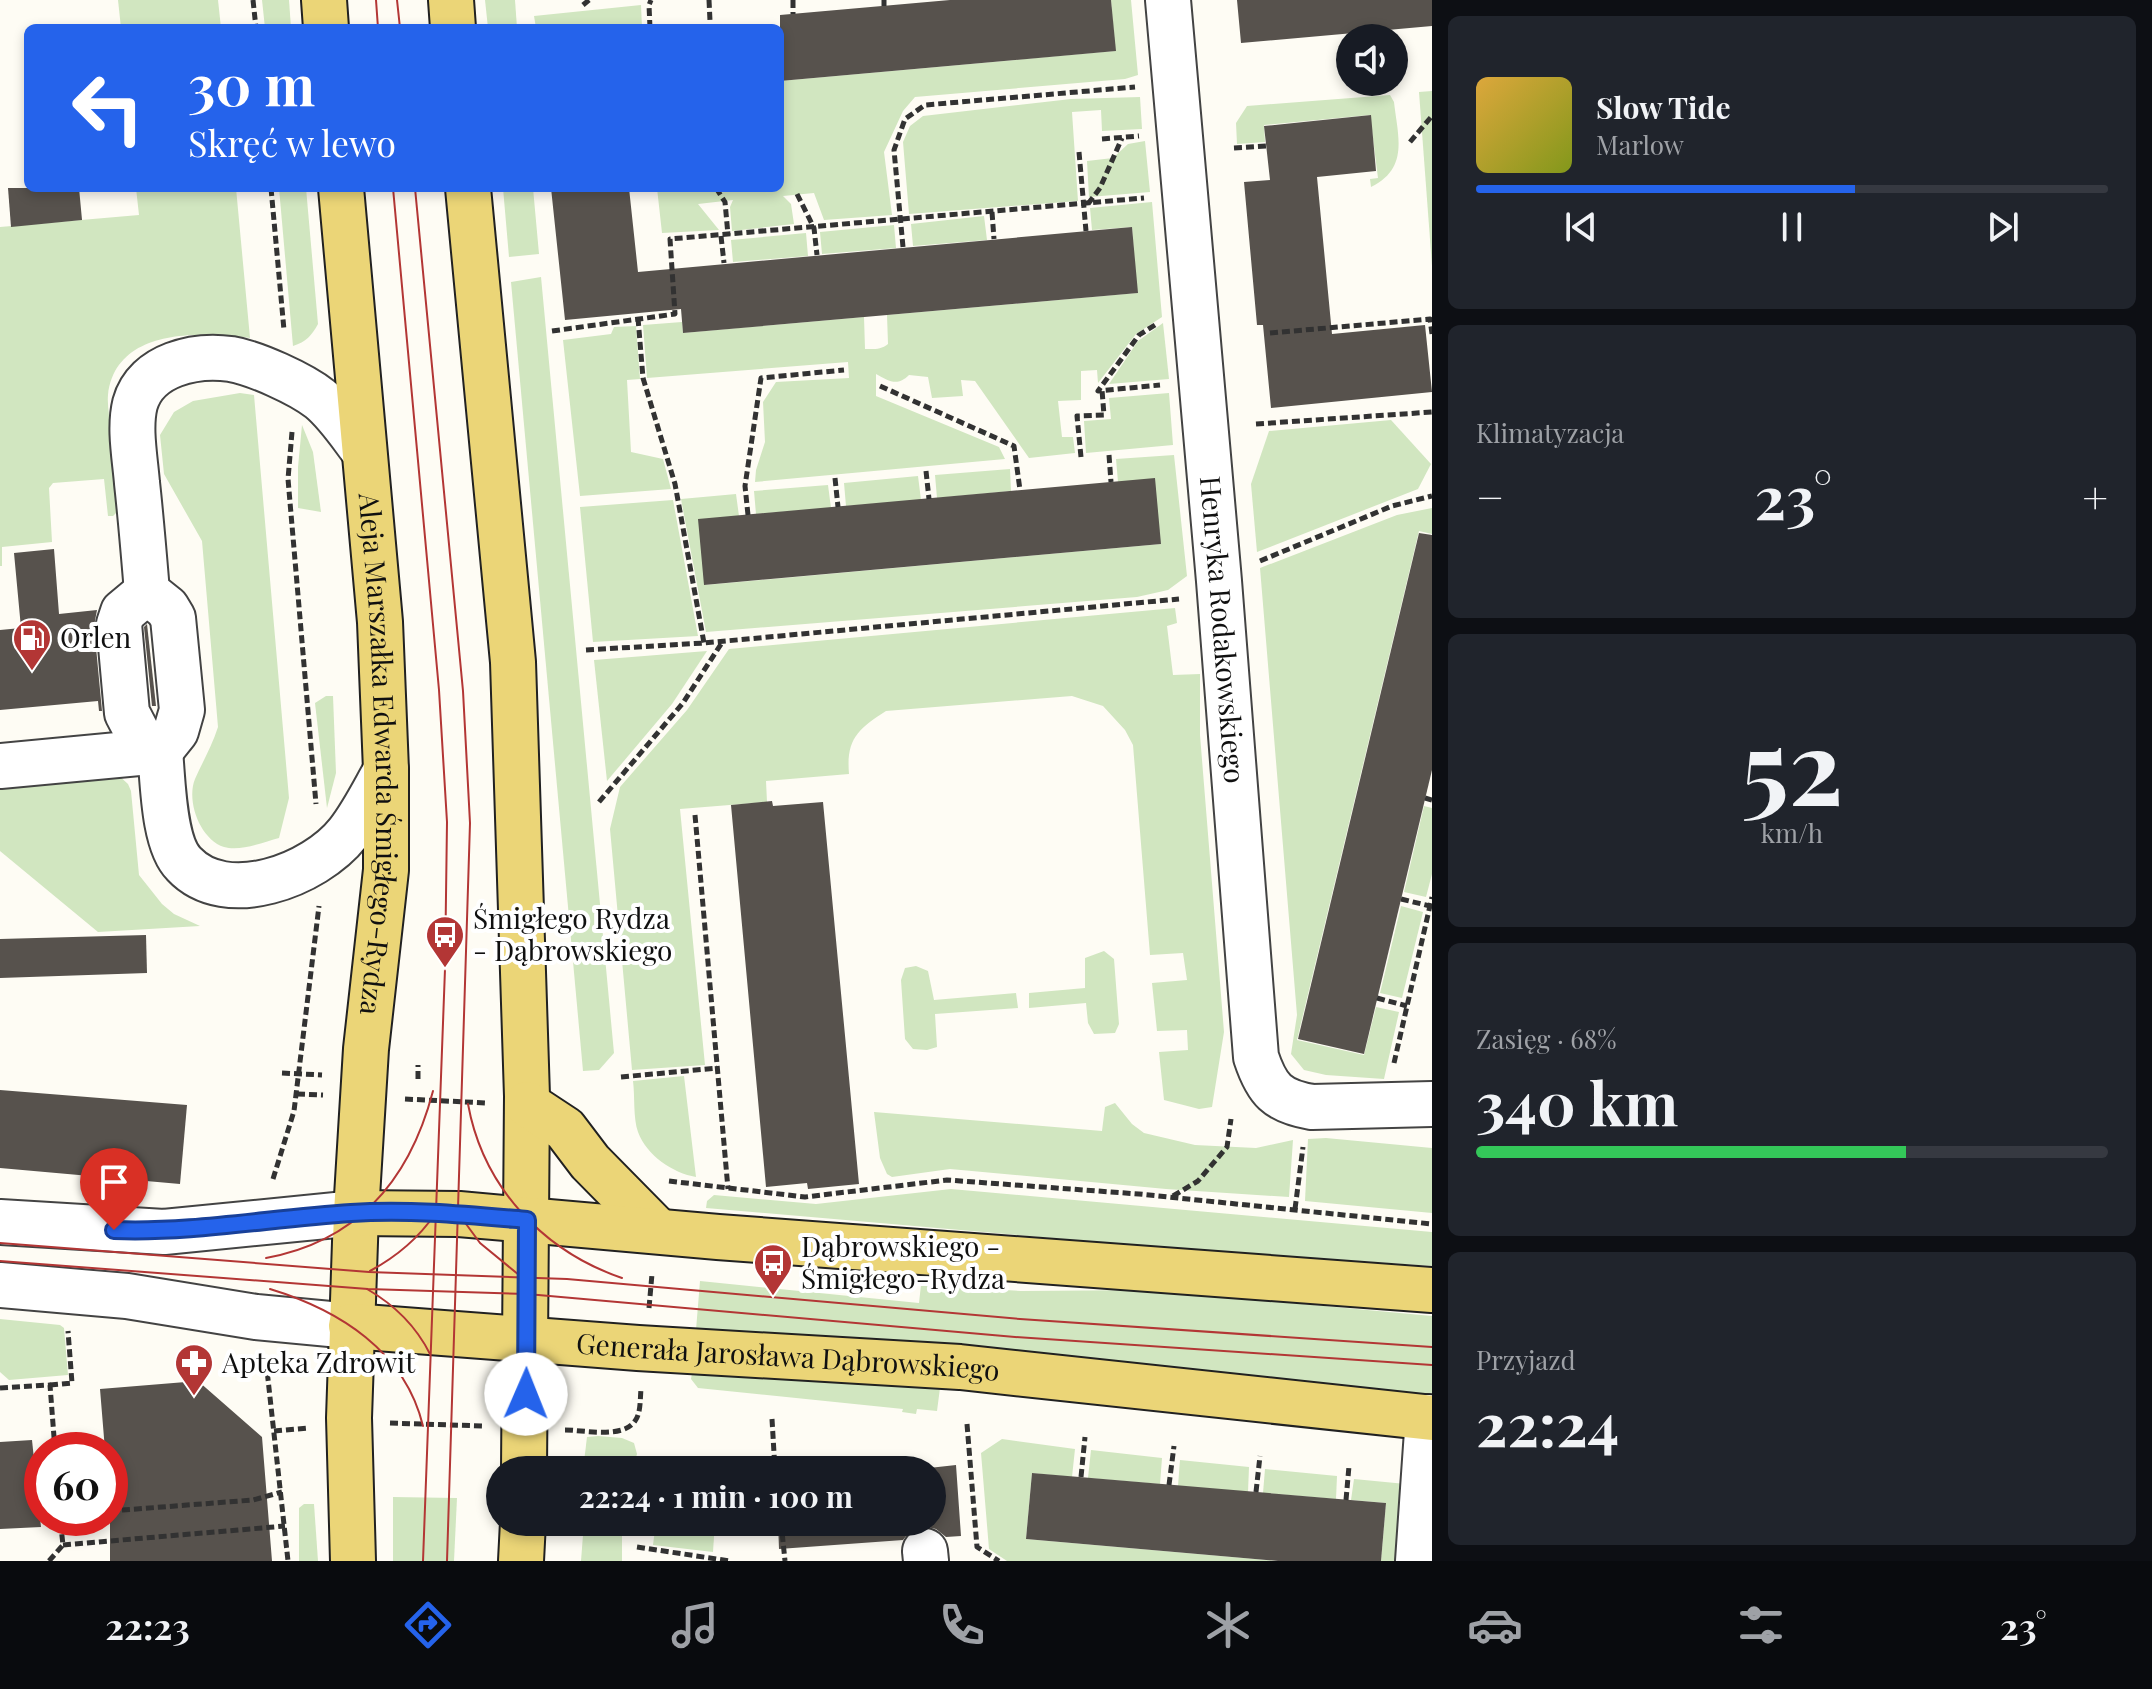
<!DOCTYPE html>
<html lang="pl">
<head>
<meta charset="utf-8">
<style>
  :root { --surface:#171b24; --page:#20242c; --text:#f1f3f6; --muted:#9ea1a6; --line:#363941; --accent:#2563eb }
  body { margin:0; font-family:"Playfair Display",serif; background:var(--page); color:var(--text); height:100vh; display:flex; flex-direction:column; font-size:30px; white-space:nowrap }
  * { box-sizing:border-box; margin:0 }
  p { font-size:26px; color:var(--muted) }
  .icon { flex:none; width:44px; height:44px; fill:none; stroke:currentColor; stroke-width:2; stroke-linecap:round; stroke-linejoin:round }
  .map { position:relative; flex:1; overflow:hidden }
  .panel { display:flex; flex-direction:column; gap:16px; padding:16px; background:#0d0f14; width:720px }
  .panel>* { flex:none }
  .banner { position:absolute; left:24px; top:24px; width:760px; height:168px; border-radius:12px; box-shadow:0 4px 12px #0003; background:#2563eb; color:#fff; overflow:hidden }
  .tools { position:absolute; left:1336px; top:24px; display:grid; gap:16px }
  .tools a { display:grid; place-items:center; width:72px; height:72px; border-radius:50%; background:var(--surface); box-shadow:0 4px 12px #0003; font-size:40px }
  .speed { position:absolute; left:24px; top:1432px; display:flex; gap:16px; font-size:40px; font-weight:700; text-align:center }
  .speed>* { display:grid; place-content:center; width:104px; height:104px; border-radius:50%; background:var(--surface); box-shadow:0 4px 12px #0003; line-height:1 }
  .speed .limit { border:12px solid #d22; background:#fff; color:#111 }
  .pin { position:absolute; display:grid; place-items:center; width:68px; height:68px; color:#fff; margin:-82px -34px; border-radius:50% 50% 50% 0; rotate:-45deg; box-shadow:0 0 8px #0007 }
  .pin .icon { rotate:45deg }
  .me { position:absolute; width:88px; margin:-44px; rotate:1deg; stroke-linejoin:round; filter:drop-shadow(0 0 6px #0008) }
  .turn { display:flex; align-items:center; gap:28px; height:168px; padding:0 32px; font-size:36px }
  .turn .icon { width:104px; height:104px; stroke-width:2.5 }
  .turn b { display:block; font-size:56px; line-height:68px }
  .big { font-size:60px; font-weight:700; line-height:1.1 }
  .panel .widget { flex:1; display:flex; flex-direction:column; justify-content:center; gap:12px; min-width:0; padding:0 28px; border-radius:12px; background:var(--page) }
  .panel .dial { align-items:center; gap:0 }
  .dial b { font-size:104px; line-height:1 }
  .song { display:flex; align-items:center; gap:24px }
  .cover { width:96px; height:96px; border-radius:12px; background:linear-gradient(135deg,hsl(40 70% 55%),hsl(70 70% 35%)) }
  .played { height:8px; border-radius:4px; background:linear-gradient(90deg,var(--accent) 60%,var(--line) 60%) }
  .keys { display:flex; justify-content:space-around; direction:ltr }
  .heat { display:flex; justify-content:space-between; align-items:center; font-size:44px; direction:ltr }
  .charge { height:12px; border-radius:6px; background:linear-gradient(90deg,#34c759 68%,var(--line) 0) }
  .trip { position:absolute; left:486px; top:1456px; width:460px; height:80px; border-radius:40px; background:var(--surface); box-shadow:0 4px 12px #0003; font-weight:700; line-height:80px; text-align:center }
  .tab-bar { display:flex; height:128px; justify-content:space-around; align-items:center; background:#090b0e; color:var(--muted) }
  .tab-bar .icon { width:56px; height:56px }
  .tab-bar .on { color:var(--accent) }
  .tab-bar b { font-size:36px; color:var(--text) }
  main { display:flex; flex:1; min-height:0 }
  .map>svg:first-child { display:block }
  .green { fill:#d1e6c0 }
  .building { fill:#57524d }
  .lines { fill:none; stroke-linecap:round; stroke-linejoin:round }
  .minor-casing { stroke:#434343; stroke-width:48 }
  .major-casing { stroke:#212121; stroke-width:48 }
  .path { stroke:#323232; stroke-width:5; stroke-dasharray:8 4; stroke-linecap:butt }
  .minor { stroke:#fff; stroke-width:44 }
  .major { stroke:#ebd577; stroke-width:44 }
  .tram { stroke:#b33635; stroke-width:2 }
  .route-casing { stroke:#184099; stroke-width:20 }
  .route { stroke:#2563eb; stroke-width:14 }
  .labels { text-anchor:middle; stroke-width:8; stroke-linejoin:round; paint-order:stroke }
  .street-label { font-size:28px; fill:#101010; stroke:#fff }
  .poi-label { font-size:28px; fill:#101010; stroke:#fff; text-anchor:start }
</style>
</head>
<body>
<main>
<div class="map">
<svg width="1432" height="1561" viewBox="0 0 1432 1561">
  <rect width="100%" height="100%" fill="#fefcf4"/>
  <g class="green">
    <path d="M118,0H218L221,28H121Z"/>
    <path d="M262,0H289L291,28H265Z"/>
    <path d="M485,0H515L517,28H488Z"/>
    <path d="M1111,0H1131L1138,75L1125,79L915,97L903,111L884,152L892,215L824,220L814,193L783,196L791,204L794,224L732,231L730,207L733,200L698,204L719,230L662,233L657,188H780V81L1115,51Z"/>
    <path d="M641,5L642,28H536L534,16Z"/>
    <path d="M1432,91V266L1419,92Z"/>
    <path d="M1390,95L1394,102C1398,137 1409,168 1371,187L1370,179L1378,178L1370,115L1264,125L1265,142L1237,144L1236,123L1247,106Z"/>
    <path d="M1140,97L1142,129L1102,131L1101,110L1072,112L1078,201L909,214L903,142L910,126L923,116L1071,99Z"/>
    <path d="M1145,141L1150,192L1089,197L1087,161L1113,158L1128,144Z"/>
    <path d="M136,188H236L250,338C201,332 116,327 108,395C107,406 110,420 111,432C113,458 115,485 118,511L113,516H108L104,479L53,483L49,488L52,542L2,547V566H0V227L139,215Z"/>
    <path d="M279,188H306L318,324C312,335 306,342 293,346Z"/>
    <path d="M503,188H533L539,254L509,257Z"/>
    <path d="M1152,202L1162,317L1136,334L1098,383L1097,370L1081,371V400L1058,401L1062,437H1073L1075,453L1029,458L975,381L961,380L963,396L932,398L928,377L909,375C897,387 889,381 876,374V396L999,447L1005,459L755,482L756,470L765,442L763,402L776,382L849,378L848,362L647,378L643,325L682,322L683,333L864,317L865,349C873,349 881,350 888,344L887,315L1137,293L1132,227L1092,230L1090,208Z"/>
    <path d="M984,216L987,240L913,246L911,224Z"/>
    <path d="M894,225L896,248L822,254L820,232Z"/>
    <path d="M806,233L808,256L733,262L731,240Z"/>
    <path d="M541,277L614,1053L599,1070L583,1071L511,282Z"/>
    <path d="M1163,323L1169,379L1109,384L1138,341Z"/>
    <path d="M636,326L640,379L627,380L631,452L663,459L671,489L580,496L563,340L611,334L614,327Z"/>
    <path d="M240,393L254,395L289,798L279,838C264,842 240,852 224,847C200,839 186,801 195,779C203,761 212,746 218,727L202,541L164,474L160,435L174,412L193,401Z"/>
    <path d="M1169,393L1173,445L1086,453L1084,421L1111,419L1109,398Z"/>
    <path d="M1391,420L1431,464L1418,489L1257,552L1251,484L1269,431Z"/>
    <path d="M302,425L313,452L321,512L298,508V467Z"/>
    <path d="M1174,455L1187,576L1168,590L1137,597L706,632L681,499L736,494L739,516L705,585L1161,544L1118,482L1116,459Z"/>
    <path d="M1010,469L1011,491L937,498L935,475Z"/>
    <path d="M918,476L921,500L846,506L844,483Z"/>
    <path d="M828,485L831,508L756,514L754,491Z"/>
    <path d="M673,500L698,636L593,642L580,507Z"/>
    <path d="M1432,508V534L1419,531L1297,1040L1364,1055L1376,1007L1399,1012L1384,1079L1326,1075L1304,1070L1291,1054L1297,1015L1260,568L1397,515Z"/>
    <path d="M1175,608L1177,623L1167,626L1173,675L1200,674V735L1224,1032L1212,1107L1199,1109L1164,1100L1159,1052L1188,1050L1187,1030L1157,1031L1152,983L1187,980L1183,953L1150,955L1133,745L1125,730L1103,706L1072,696L886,711C858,729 846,739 849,774L766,781L767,802L680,809L705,1065L632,1070L610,829L620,787L687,710L729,649Z"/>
    <path d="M707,651L672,704L607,781L594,660Z"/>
    <path d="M326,696H333L336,773L327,808L315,703Z"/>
    <path d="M117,774L128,784L131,791L139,875L162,904L174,914L200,926L98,932L0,851V782Z"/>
    <path d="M1424,806L1432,808V874L1426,897L1404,892Z"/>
    <path d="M1401,906L1423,912L1402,998L1380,993Z"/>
    <path d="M1104,951L1114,959L1119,1024L1115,1033L1094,1034L1088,1023L1086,1003L1029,1008V993L1085,988V958Z"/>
    <path d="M916,966L928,971L934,1000L1016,993L1018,1008L935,1014L937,1047L927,1050L913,1049L905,1039L901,980L905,968Z"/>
    <path d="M684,1076L696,1177C673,1173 647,1156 638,1132C633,1118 635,1096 633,1081Z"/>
    <path d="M1115,1103L1132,1124L1144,1133L1195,1145L1256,1148L1293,1140L1289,1197L1166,1189L950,1169L892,1177L887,1174L880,1158L874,1112L1102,1131L1105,1107Z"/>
    <path d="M1326,1138L1432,1148V1213L1305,1201L1308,1139Z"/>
    <path d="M951,1189L1432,1232V1266L1155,1247L706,1208L707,1201L714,1195L816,1204Z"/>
    <path d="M700,1281L919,1303L921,1285L1021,1291L1151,1290L1432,1316V1395L929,1344L696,1330Z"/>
    <path d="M0,1319L60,1325L64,1328L68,1375L9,1380L0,1372Z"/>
    <path d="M692,1373L940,1388L937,1411L917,1409L916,1414L902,1412L903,1409L698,1388L691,1379Z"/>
    <path d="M598,1436L622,1438L634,1443L637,1454L634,1464L626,1470H583L587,1437Z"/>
    <path d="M1002,1439L1075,1449L1072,1477L1032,1473L1026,1539L1278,1561H1007L989,1549L981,1453Z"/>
    <path d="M1091,1450L1162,1458L1160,1484L1088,1478Z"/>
    <path d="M1180,1460L1249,1467L1248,1492L1178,1486Z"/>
    <path d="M1265,1469L1337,1476L1336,1499L1263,1493Z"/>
    <path d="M1354,1479L1416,1485L1410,1561H1381L1386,1503L1351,1500Z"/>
    <path d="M393,1497L457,1498L454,1561H393Z"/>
    <path d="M304,1504H314L318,1561H299V1508Z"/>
    <path d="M584,1522H616L622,1528V1561H581Z"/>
    <path d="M656,1522H715L713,1552L653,1545Z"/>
  </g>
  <g class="building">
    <path d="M950,0H1111L1116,51L780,81V15Z"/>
    <path d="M1237,0H1432V26L1241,43Z"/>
    <path d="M1371,115L1376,171L1317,177L1332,334L1425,325L1432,392L1271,408L1263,325H1257L1244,182L1270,180L1264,126Z"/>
    <path d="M8,188H79L82,220L11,227Z"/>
    <path d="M551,188H629L638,272L1132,227L1138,293L683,333L681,309L565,320Z"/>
    <path d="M1155,478L1161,544L704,585L698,519Z"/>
    <path d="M1419,533L1432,535V770L1364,1054L1298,1039Z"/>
    <path d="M54,549L59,614L97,610L94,626L102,711H99L98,701L0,710V630L21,628L14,553Z"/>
    <path d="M147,624L156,706H152L144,627Z"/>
    <path d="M772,801L773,806L823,802L859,1184L808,1189L807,1183L766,1187L731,805Z"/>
    <path d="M146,935L147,973L0,978V939Z"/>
    <path d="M0,1090L187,1105L180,1184L0,1168Z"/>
    <path d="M198,1381L262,1437L272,1561H110V1450H105L100,1389Z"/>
    <path d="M32,1440L41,1527L0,1529V1442Z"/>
    <path d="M956,1465L961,1536L946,1537L936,1529L923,1526L911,1530L903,1540L779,1549L778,1522H932V1470H911Z"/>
    <path d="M1032,1473L1386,1503L1381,1561H1278L1026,1539Z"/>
  </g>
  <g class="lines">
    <g class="minor-casing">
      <g id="minor">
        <path id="s1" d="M1168,0L1219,581L1256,1057C1267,1090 1277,1101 1312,1107L1432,1104"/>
        <path d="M147,592L123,612L119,624L127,713L139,736L160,751C163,780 163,843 184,864C226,909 315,875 348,833C363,814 374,791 386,770"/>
        <path d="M0,766L160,751L176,731L182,710L173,618L167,608L147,592C144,556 141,519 137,483C135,458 129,428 135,404C146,364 196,354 231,359C255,363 301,384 320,399C337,413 350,433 363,450"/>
        <path d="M0,1222L164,1232L356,1213"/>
        <path d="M0,1285L127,1296L256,1317L351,1326"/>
        <path d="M925,1551L926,1561"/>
        <path d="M1418,1561L1428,1417"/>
      </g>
    </g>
    <g class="major-casing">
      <g id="major">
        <path d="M324,0L326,28"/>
        <path d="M451,0L453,28"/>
        <path id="s2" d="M341,188L380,622L386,770V870L366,1049L356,1213L349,1418L353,1561"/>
        <path d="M468,188L513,662L527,1096L524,1470"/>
        <path d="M527,1104L565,1129L590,1162L657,1230"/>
        <path d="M356,1213L459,1214L718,1237L1432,1290"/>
        <path id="s3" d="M351,1326L638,1348L960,1367L1432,1418"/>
        <path d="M521,1561L523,1522"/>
      </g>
    </g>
    <g class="path">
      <path d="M253,0L256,28"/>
      <path d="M709,0L710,21"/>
      <path d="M793,0V14"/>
      <path d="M884,0V6"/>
      <path d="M583,5L589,0"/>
      <path d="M650,28L649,5L651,0"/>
      <path d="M1102,139L1139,136"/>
      <path d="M1410,142L1432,116"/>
      <path d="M1234,148L1266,146"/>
      <path d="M1079,152L1086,231"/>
      <path d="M271,188L284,330"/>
      <path d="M716,188L725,202L728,235"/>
      <path d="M797,194L814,228L817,255"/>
      <path d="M1088,204L1100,188L1122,138"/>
      <path d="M992,212L994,239"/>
      <path d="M721,236L724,263"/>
      <path d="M903,247L894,150L905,119L925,105L1135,87"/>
      <path d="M638,318L643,378L675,484L704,643"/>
      <path d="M1155,325L1139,335L1098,391L1160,385"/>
      <path d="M552,331L675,314L670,239L1144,198"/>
      <path d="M1270,333L1430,319L1432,334"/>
      <path d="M880,386L1014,446L1020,490"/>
      <path d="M1256,424L1432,412"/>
      <path d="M292,432L288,479L316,804"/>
      <path d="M1109,455L1111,482"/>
      <path d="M1081,457L1077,416L1104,415L1102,390"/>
      <path d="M926,471L929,499"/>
      <path d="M835,478L838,507"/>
      <path d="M748,515L745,486L761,378L844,370"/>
      <path d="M1260,561L1392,506L1432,496"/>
      <path d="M586,650L704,643L1179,599"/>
      <path d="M1425,798L1432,800"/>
      <path d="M599,802L683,703L723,641"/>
      <path d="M695,815L728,1189"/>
      <path d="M1401,899L1430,906"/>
      <path d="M1377,998L1407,1006"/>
      <path d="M1394,1063L1432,897"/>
      <path d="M282,1073L322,1075"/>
      <path d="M621,1077L717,1068"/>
      <path d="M418,1079V1065"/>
      <path d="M297,1094L323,1095"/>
      <path d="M405,1099L487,1103"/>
      <path d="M273,1179L294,1111L319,906"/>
      <path d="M669,1181L805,1197L947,1180L1139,1194L1432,1224"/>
      <path d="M1173,1196L1198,1181L1227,1147L1231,1119"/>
      <path d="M1295,1209L1303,1147"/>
      <path d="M649,1308L652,1274"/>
      <path d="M266,1361L288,1561"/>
      <path d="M50,1385L72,1383L68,1331"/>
      <path d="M0,1388L50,1385L55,1450"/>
      <path d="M772,1419L775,1470"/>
      <path d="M390,1423L484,1426"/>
      <path d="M967,1424L977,1547L999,1561"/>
      <path d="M565,1430C584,1430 623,1439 635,1421C641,1413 640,1399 641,1389"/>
      <path d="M274,1431L308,1428"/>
      <path d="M1081,1477L1085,1437"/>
      <path d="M1169,1485L1174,1446"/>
      <path d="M1256,1492L1260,1456"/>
      <path d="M1346,1500L1349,1466"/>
      <path d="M110,1511L253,1500L282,1492"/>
      <path d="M781,1522L785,1561"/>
      <path d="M63,1545L285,1526"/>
      <path d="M637,1547L730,1561"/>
      <path d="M49,1561L63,1545L60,1518"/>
    </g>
    <use href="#minor" class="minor"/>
    <use href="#major" class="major"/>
    <g class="tram">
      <path d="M376,0L378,28"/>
      <path d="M397,0L400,28"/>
      <path d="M393,188L439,690L447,822L445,969L423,1561"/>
      <path d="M415,188L463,691L470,823L447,1561"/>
      <path d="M468,1104C483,1187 543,1251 622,1278"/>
      <path d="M458,1213L480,1243L519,1275"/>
      <path d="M0,1243L369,1272L567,1279L1020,1319L1432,1347"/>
      <path d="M266,1258C358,1241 410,1179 433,1091"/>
      <path d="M0,1261L368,1289L527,1294L1015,1337L1432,1365"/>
      <path d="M370,1271C396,1257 418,1239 435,1214"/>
      <path d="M270,1289C339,1310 405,1351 423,1426"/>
      <path d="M367,1289C393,1304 416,1326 430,1354"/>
    </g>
  </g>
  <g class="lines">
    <g class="route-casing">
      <path id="route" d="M114,1230C194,1233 271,1218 351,1213C409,1209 469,1215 527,1220L526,1394"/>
    </g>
    <use href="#route" class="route"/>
  </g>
  <defs>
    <g id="fuel-pin" transform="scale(2)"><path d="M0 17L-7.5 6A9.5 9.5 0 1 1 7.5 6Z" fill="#b33635" stroke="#fff"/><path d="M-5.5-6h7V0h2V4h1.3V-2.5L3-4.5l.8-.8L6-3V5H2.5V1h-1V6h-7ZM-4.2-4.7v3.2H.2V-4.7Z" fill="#fff"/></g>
    <g id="bus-pin" transform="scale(2)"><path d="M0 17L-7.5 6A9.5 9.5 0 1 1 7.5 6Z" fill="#b33635" stroke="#fff"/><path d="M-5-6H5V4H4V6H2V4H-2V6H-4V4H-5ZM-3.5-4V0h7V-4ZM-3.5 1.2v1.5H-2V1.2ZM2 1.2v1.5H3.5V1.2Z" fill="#fff"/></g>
    <g id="pharmacy-pin" transform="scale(2)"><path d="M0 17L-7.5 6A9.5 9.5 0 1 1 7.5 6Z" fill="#b33635" stroke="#fff"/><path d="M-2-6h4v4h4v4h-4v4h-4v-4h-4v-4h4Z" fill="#fff"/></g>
  </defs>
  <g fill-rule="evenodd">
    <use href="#fuel-pin" x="32" y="638"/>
    <use href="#bus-pin" x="445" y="935"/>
    <use href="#bus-pin" x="773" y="1263"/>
    <use href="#pharmacy-pin" x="194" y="1363"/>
  </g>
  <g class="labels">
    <g class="street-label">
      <text dy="10" stroke="none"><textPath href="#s1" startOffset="632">Henryka Rodakowskiego</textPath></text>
      <text dy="10" stroke="none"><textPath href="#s2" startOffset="568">Aleja Marszałka Edwarda Śmigłego-Rydza</textPath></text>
      <text dy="10" stroke="none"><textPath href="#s3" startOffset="438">Generała Jarosława Dąbrowskiego</textPath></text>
    </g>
    <g class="poi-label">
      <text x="60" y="648">Orlen</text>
      <text x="473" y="929">Śmigłego Rydza<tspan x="473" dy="32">- Dąbrowskiego</tspan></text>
      <text x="801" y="1257">Dąbrowskiego -<tspan x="801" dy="32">Śmigłego-Rydza</tspan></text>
      <text x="222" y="1373">Apteka Zdrowit</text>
    </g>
  </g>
</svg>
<div class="tools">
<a><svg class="icon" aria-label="sound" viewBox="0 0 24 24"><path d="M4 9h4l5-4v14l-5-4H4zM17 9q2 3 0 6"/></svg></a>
</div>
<div class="speed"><div class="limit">60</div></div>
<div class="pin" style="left:114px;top:1230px;background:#d93025"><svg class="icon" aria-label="arrive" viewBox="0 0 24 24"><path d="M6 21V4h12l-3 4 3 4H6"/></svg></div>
<svg class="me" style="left:526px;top:1394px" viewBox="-20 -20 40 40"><circle r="19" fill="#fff"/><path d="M0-13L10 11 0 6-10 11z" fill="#2563eb"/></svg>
<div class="trip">22:24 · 1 min · 100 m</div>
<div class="banner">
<div class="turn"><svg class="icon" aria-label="left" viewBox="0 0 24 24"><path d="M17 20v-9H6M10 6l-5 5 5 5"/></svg><div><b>30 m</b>Skręć w lewo</div></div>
</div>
</div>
<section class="panel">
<div class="widget">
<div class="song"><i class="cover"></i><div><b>Slow Tide</b><p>Marlow</p></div></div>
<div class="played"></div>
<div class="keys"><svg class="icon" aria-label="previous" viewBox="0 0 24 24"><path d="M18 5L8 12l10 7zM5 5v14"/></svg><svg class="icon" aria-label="pause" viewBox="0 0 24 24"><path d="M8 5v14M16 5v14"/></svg><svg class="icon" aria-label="next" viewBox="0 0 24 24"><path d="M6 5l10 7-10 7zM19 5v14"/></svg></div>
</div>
<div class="widget"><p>Klimatyzacja</p>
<div class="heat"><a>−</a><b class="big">23°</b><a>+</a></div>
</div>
<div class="widget dial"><b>52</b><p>km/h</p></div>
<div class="widget"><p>Zasięg · 68%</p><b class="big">340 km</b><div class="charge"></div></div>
<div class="widget"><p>Przyjazd</p><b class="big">22:24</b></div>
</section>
</main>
<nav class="tab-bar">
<b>22:23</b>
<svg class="icon on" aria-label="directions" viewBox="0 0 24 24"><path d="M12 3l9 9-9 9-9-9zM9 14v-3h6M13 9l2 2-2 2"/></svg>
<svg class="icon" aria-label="music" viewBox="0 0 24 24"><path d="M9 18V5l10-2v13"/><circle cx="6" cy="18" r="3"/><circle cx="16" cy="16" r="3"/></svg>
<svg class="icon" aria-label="phone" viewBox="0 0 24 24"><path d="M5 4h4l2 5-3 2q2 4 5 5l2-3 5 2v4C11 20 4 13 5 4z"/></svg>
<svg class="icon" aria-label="climate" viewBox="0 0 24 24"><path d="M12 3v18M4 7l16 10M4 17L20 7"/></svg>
<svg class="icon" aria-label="car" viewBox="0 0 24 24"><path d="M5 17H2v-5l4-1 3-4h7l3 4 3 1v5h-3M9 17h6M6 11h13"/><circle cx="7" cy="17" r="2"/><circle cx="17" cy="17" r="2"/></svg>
<svg class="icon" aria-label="filters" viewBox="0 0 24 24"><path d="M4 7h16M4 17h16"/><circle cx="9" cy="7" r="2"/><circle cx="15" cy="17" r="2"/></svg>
<b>23°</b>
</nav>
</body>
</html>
